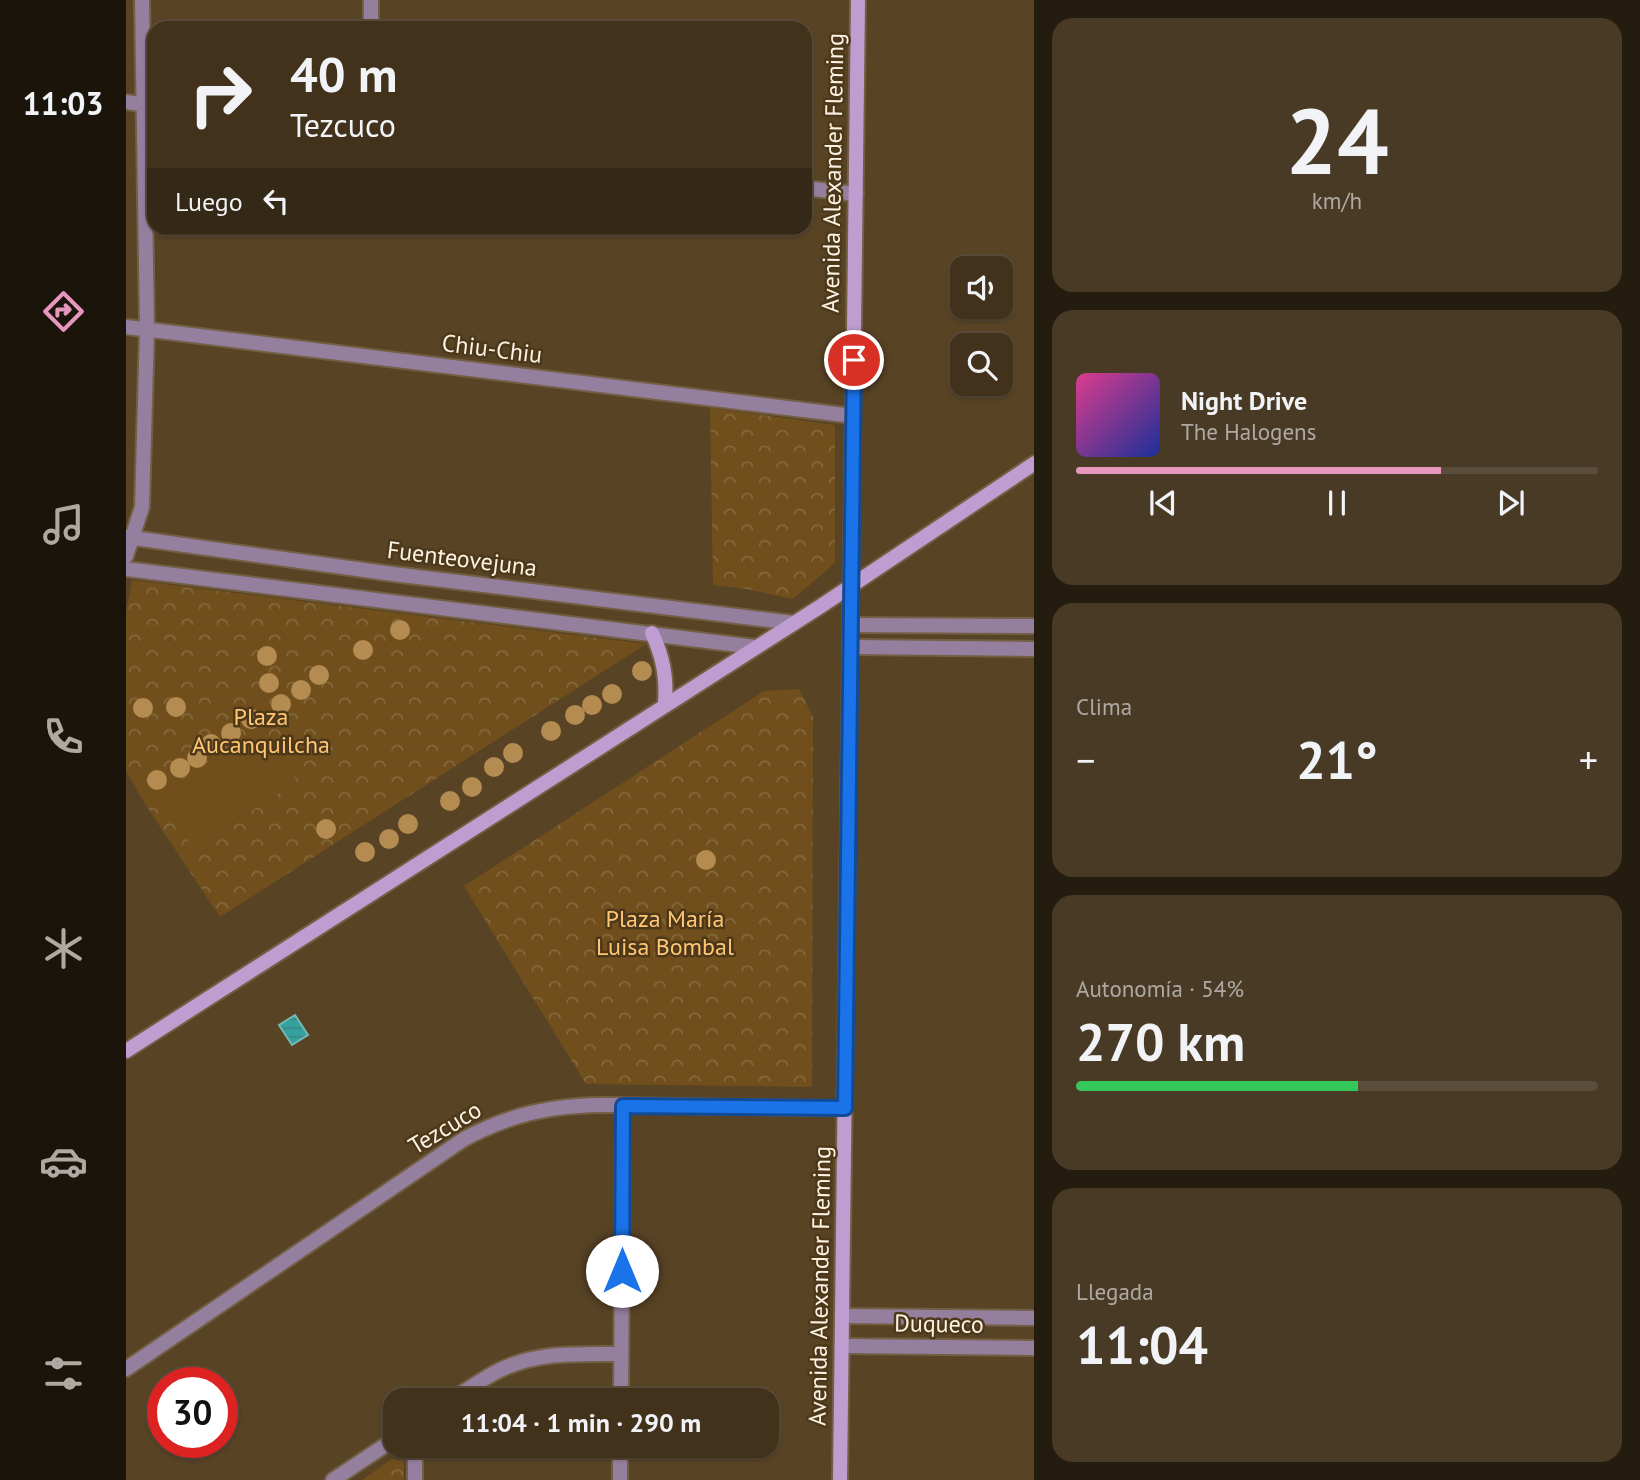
<!DOCTYPE html>
<html lang="es">
<head>
<meta charset="utf-8">
<style>
  :root { --surface:#42321c; --page:#493a25; --text:#f1f3f6; --muted:#aeaaa3; --line:#5a4d3b; --accent:#e797bd }
  body { margin:0; font-family:"PT Sans",sans-serif; background:var(--page); color:var(--text); height:100vh; display:flex; flex-direction:column; font-size:26px; white-space:nowrap }
  * { box-sizing:border-box; margin:0 }
  p { font-size:23px; color:var(--muted) }
  .icon { flex:none; width:38px; height:38px; fill:none; stroke:currentColor; stroke-width:2; stroke-linecap:round; stroke-linejoin:round }
  .map { position:relative; flex:1; overflow:hidden }
  .details { display:flex; flex-direction:column; gap:18px; padding:18px; background:#241c0f; width:606px }
  .details>* { flex:none }
  .guide { position:absolute; left:21px; top:21px; width:665px; height:214px; border-radius:21px; box-shadow:0 2px 5px #0004,0 0 0 2px var(--line); background:#42321c; color:var(--text); overflow:hidden }
  .tools { position:absolute; left:824px; top:256px; display:grid; gap:14px }
  .tools a { display:grid; place-items:center; width:63px; height:63px; border-radius:14px; background:var(--surface); box-shadow:0 2px 5px #0004,0 0 0 2px var(--line); font-size:35px }
  .speed { position:absolute; left:21px; top:1367px; display:flex; gap:14px; font-size:35px; font-weight:700; text-align:center }
  .speed>* { display:grid; place-content:center; width:91px; height:91px; border-radius:50%; background:var(--surface); box-shadow:0 2px 5px #0004,0 0 0 2px var(--line); line-height:1 }
  .speed .limit { border:10px solid #d22; background:#fff; color:#111 }
  .pin { position:absolute; display:grid; place-items:center; width:60px; height:60px; color:#fff; margin:-30px; border:4px solid #fff; border-radius:50%; box-shadow:0 2px 7px #0007 }
  .me { position:absolute; width:77px; margin:-38px; rotate:0deg; stroke-linejoin:round; filter:drop-shadow(0 0 5px #0008) }
  .turn { display:flex; align-items:center; gap:24px; height:147px; padding:0 28px; font-size:32px }
  .turn .icon { width:91px; height:91px; stroke-width:2.5 }
  .turn b { display:block; font-size:49px; line-height:60px }
  .then { display:flex; align-items:center; height:66px; padding:0 28px; background:#0003; gap:14px; font-size:26px }
  .big { font-size:52px; font-weight:700; line-height:1.1 }
  .details .tile { flex:1; display:flex; flex-direction:column; justify-content:center; gap:10px; min-width:0; padding:0 24px; border-radius:21px; background:var(--page) }
  .details .dial { align-items:center; gap:0 }
  .dial b { font-size:91px; line-height:1 }
  .song { display:flex; align-items:center; gap:21px }
  .cover { width:84px; height:84px; border-radius:10px; background:linear-gradient(135deg,hsl(330 70% 55%),hsl(230 70% 35%)) }
  .played { height:7px; border-radius:4px; background:linear-gradient(90deg,var(--accent) 70%,var(--line) 70%) }
  .keys { display:flex; justify-content:space-around; direction:ltr }
  .heat { display:flex; justify-content:space-between; align-items:center; font-size:38px; direction:ltr }
  .charge { height:10px; border-radius:5px; background:linear-gradient(90deg,#34c759 54%,var(--line) 0) }
  .trip { position:absolute; left:257px; top:1388px; width:396px; height:70px; border-radius:21px; background:var(--surface); box-shadow:0 2px 5px #0004,0 0 0 2px var(--line); font-weight:700; line-height:70px; text-align:center }
  main { display:flex; flex:1; min-height:0 }
  .dock { display:flex; flex-direction:column; width:126px; justify-content:space-around; align-items:center; background:#1a140b; color:var(--muted) }
  .dock .icon { width:49px; height:49px }
  .dock .active { color:var(--accent) }
  .dock b { font-size:32px; color:var(--text) }
  .map>svg:first-child { display:block }
  .park { fill:url(#park-crowns) }
  .pitch { fill:#704f1c }
  .water { fill:url(#water-rules); stroke:#72bab5; stroke-width:2 }
  .lines { fill:none; stroke-linecap:round; stroke-linejoin:round }
  .minor-casing { stroke:#725f44; stroke-width:18 }
  .secondary-casing { stroke:#725f44; stroke-width:18 }
  .minor { stroke:#957f9f; stroke-width:14 }
  .secondary { stroke:#c09dd0; stroke-width:14 }
  .tree { fill:#b48b50 }
  .route-casing { stroke:#114b97; stroke-width:18 }
  .route { stroke:#1a73e8; stroke-width:12 }
  .labels { text-anchor:middle; stroke-width:5; stroke-linejoin:round; paint-order:stroke }
  .street-label { font-size:24px; fill:#fdf3e5; stroke:#4d381a }
  .park-label { font-size:24px; fill:#ffc674; stroke:#4d381a }
</style>
</head>
<body>
<main>
<nav class="dock">
<b>11:03</b>
<svg class="icon active" aria-label="directions" viewBox="0 0 24 24"><path d="M12 3l9 9-9 9-9-9zM9 14v-3h6M13 9l2 2-2 2"/></svg>
<svg class="icon" aria-label="music" viewBox="0 0 24 24"><path d="M9 18V5l10-2v13"/><circle cx="6" cy="18" r="3"/><circle cx="16" cy="16" r="3"/></svg>
<svg class="icon" aria-label="phone" viewBox="0 0 24 24"><path d="M5 4h4l2 5-3 2q2 4 5 5l2-3 5 2v4C11 20 4 13 5 4z"/></svg>
<svg class="icon" aria-label="climate" viewBox="0 0 24 24"><path d="M12 3v18M4 7l16 10M4 17L20 7"/></svg>
<svg class="icon" aria-label="car" viewBox="0 0 24 24"><path d="M5 17H2v-5l4-1 3-4h7l3 4 3 1v5h-3M9 17h6M6 11h13"/><circle cx="7" cy="17" r="2"/><circle cx="17" cy="17" r="2"/></svg>
<svg class="icon" aria-label="filters" viewBox="0 0 24 24"><path d="M4 7h16M4 17h16"/><circle cx="9" cy="7" r="2"/><circle cx="15" cy="17" r="2"/></svg>
</nav>
<div class="map">
<svg width="909" height="1480" viewBox="0 0 909 1480">
  <defs>
    <pattern id="park-crowns" width="20" height="18" patternUnits="userSpaceOnUse" patternTransform="scale(1.75)"><rect width="20" height="18" fill="#704f1c"/><path d="M2 6a3 3 0 1 1 6 0M12 15a3 3 0 1 1 6 0" fill="none" stroke="#85693d"/></pattern>
    <pattern id="water-rules" width="6" height="5" patternUnits="userSpaceOnUse" patternTransform="scale(1.75)"><rect width="6" height="5" fill="#36a1a1"/><path d="M0 2.5h6" fill="none" stroke="#3d8785"/></pattern>
  </defs>
  <rect width="100%" height="100%" fill="#584325"/>
  <g class="park">
    <path d="M584,408L709,425V563L667,599L620,589L587,585Z"/>
    <path d="M6,580L520,644L94,917L21,807L0,771V612Z"/>
    <path d="M673,689L687,717L686,1087L460,1084L338,886L638,691Z"/>
    <path d="M266,1459L278,1461V1480H236Z"/>
  </g>
  <path class="pitch" d="M136,727L171,781L68,849L33,795Z"/>
  <path class="water" d="M169,1015L182,1035L166,1045L153,1025Z"/>
  <g class="lines">
    <g class="minor-casing">
      <g id="minor">
        <path d="M245,0V28"/>
        <path d="M0,102L28,106"/>
        <path d="M679,188L730,194"/>
        <path d="M0,327L727,416"/>
        <path d="M0,537L267,574L668,623"/>
        <path d="M0,556L16,507L21,329L16,0"/>
        <path d="M0,569L629,647"/>
        <path d="M725,625L909,626"/>
        <path d="M725,647L909,649"/>
        <path d="M716,1316L909,1318"/>
        <path d="M716,1346L909,1348"/>
        <path d="M0,1369L338,1139C414,1098 470,1105 552,1106C608,1107 663,1108 719,1108"/>
        <path d="M326,1400C341,1390 356,1379 372,1371C411,1351 453,1354 495,1354"/>
        <path d="M495,1400L497,1106"/>
        <path d="M207,1480L270,1438"/>
        <path d="M289,1480V1446"/>
        <path d="M494,1480V1446"/>
      </g>
    </g>
    <g class="secondary-casing">
      <g id="secondary">
        <path d="M526,633C537,657 541,677 539,704"/>
        <path d="M0,1051L695,606L909,463"/>
        <path d="M714,1480L732,0"/>
      </g>
    </g>
    <use href="#minor" class="minor"/>
    <use href="#secondary" class="secondary"/>
  </g>
  <g class="tree">
    <circle cx="274" cy="630" r="10"/>
    <circle cx="237" cy="650" r="10"/>
    <circle cx="141" cy="656" r="10"/>
    <circle cx="516" cy="671" r="10"/>
    <circle cx="193" cy="675" r="10"/>
    <circle cx="143" cy="683" r="10"/>
    <circle cx="175" cy="690" r="10"/>
    <circle cx="486" cy="694" r="10"/>
    <circle cx="155" cy="704" r="10"/>
    <circle cx="466" cy="705" r="10"/>
    <circle cx="50" cy="707" r="10"/>
    <circle cx="17" cy="708" r="10"/>
    <circle cx="449" cy="715" r="10"/>
    <circle cx="125" cy="719" r="10"/>
    <circle cx="425" cy="731" r="10"/>
    <circle cx="105" cy="733" r="10"/>
    <circle cx="85" cy="744" r="10"/>
    <circle cx="387" cy="753" r="10"/>
    <circle cx="71" cy="758" r="10"/>
    <circle cx="368" cy="767" r="10"/>
    <circle cx="54" cy="768" r="10"/>
    <circle cx="31" cy="780" r="10"/>
    <circle cx="346" cy="787" r="10"/>
    <circle cx="324" cy="801" r="10"/>
    <circle cx="282" cy="824" r="10"/>
    <circle cx="200" cy="829" r="10"/>
    <circle cx="263" cy="839" r="10"/>
    <circle cx="239" cy="852" r="10"/>
    <circle cx="580" cy="860" r="10"/>
  </g>
  <g class="lines">
    <g class="route-casing">
      <path id="route" d="M496,1271L497,1106L719,1108L728,360"/>
    </g>
    <use href="#route" class="route"/>
  </g>
  <g class="labels">
    <g class="street-label">
      <text transform="translate(707 173) rotate(-89)" y="8">Avenida Alexander Fleming</text>
      <text transform="translate(366 349) rotate(7)" y="8">Chiu-Chiu</text>
      <text transform="translate(336 559) rotate(7)" y="8">Fuenteovejuna</text>
      <text transform="translate(319 1128) rotate(-31)" y="8">Tezcuco</text>
      <text transform="translate(694 1286) rotate(-89)" y="8">Avenida Alexander Fleming</text>
      <text transform="translate(813 1324) rotate(1)" y="8">Duqueco</text>
    </g>
    <g class="park-label">
      <text x="135" y="725">Plaza<tspan x="135" dy="28">Aucanquilcha</tspan></text>
      <text x="539" y="927">Plaza María<tspan x="539" dy="28">Luisa Bombal</tspan></text>
    </g>
  </g>
</svg>
<div class="tools">
<a><svg class="icon" aria-label="sound" viewBox="0 0 24 24"><path d="M4 9h4l5-4v14l-5-4H4zM17 9q2 3 0 6"/></svg></a>
<a><svg class="icon" aria-label="search" viewBox="0 0 24 24"><circle cx="10" cy="10" r="6"/><path d="M15 15l6 6"/></svg></a>
</div>
<div class="speed"><div class="limit">30</div></div>
<div class="pin" style="left:728px;top:360px;background:#d93025"><svg class="icon" aria-label="arrive" viewBox="0 0 24 24"><path d="M6 21V4h12l-3 4 3 4H6"/></svg></div>
<svg class="me" style="left:496px;top:1271px" viewBox="-20 -20 40 40"><circle r="19" fill="#fff"/><path d="M0-13L10 11 0 6-10 11z" fill="#1a73e8"/></svg>
<div class="trip">11:04 · 1 min · 290 m</div>
<div class="guide">
<div class="turn"><svg class="icon" aria-label="right" viewBox="0 0 24 24"><path d="M7 20v-9h11M14 6l5 5-5 5"/></svg><div><b>40 m</b>Tezcuco</div></div>
<div class="then">Luego<svg class="icon" aria-label="left" viewBox="0 0 24 24"><path d="M17 20v-9H6M10 6l-5 5 5 5"/></svg></div>
</div>
</div>
<section class="details">
<div class="tile dial"><b>24</b><p>km/h</p></div>
<div class="tile">
<div class="song"><i class="cover"></i><div><b>Night Drive</b><p>The Halogens</p></div></div>
<div class="played"></div>
<div class="keys"><svg class="icon" aria-label="previous" viewBox="0 0 24 24"><path d="M18 5L8 12l10 7zM5 5v14"/></svg><svg class="icon" aria-label="pause" viewBox="0 0 24 24"><path d="M8 5v14M16 5v14"/></svg><svg class="icon" aria-label="next" viewBox="0 0 24 24"><path d="M6 5l10 7-10 7zM19 5v14"/></svg></div>
</div>
<div class="tile"><p>Clima</p>
<div class="heat"><a>−</a><b class="big">21°</b><a>+</a></div>
</div>
<div class="tile"><p>Autonomía · 54%</p><b class="big">270 km</b><div class="charge"></div></div>
<div class="tile"><p>Llegada</p><b class="big">11:04</b></div>
</section>
</main>
</body>
</html>
